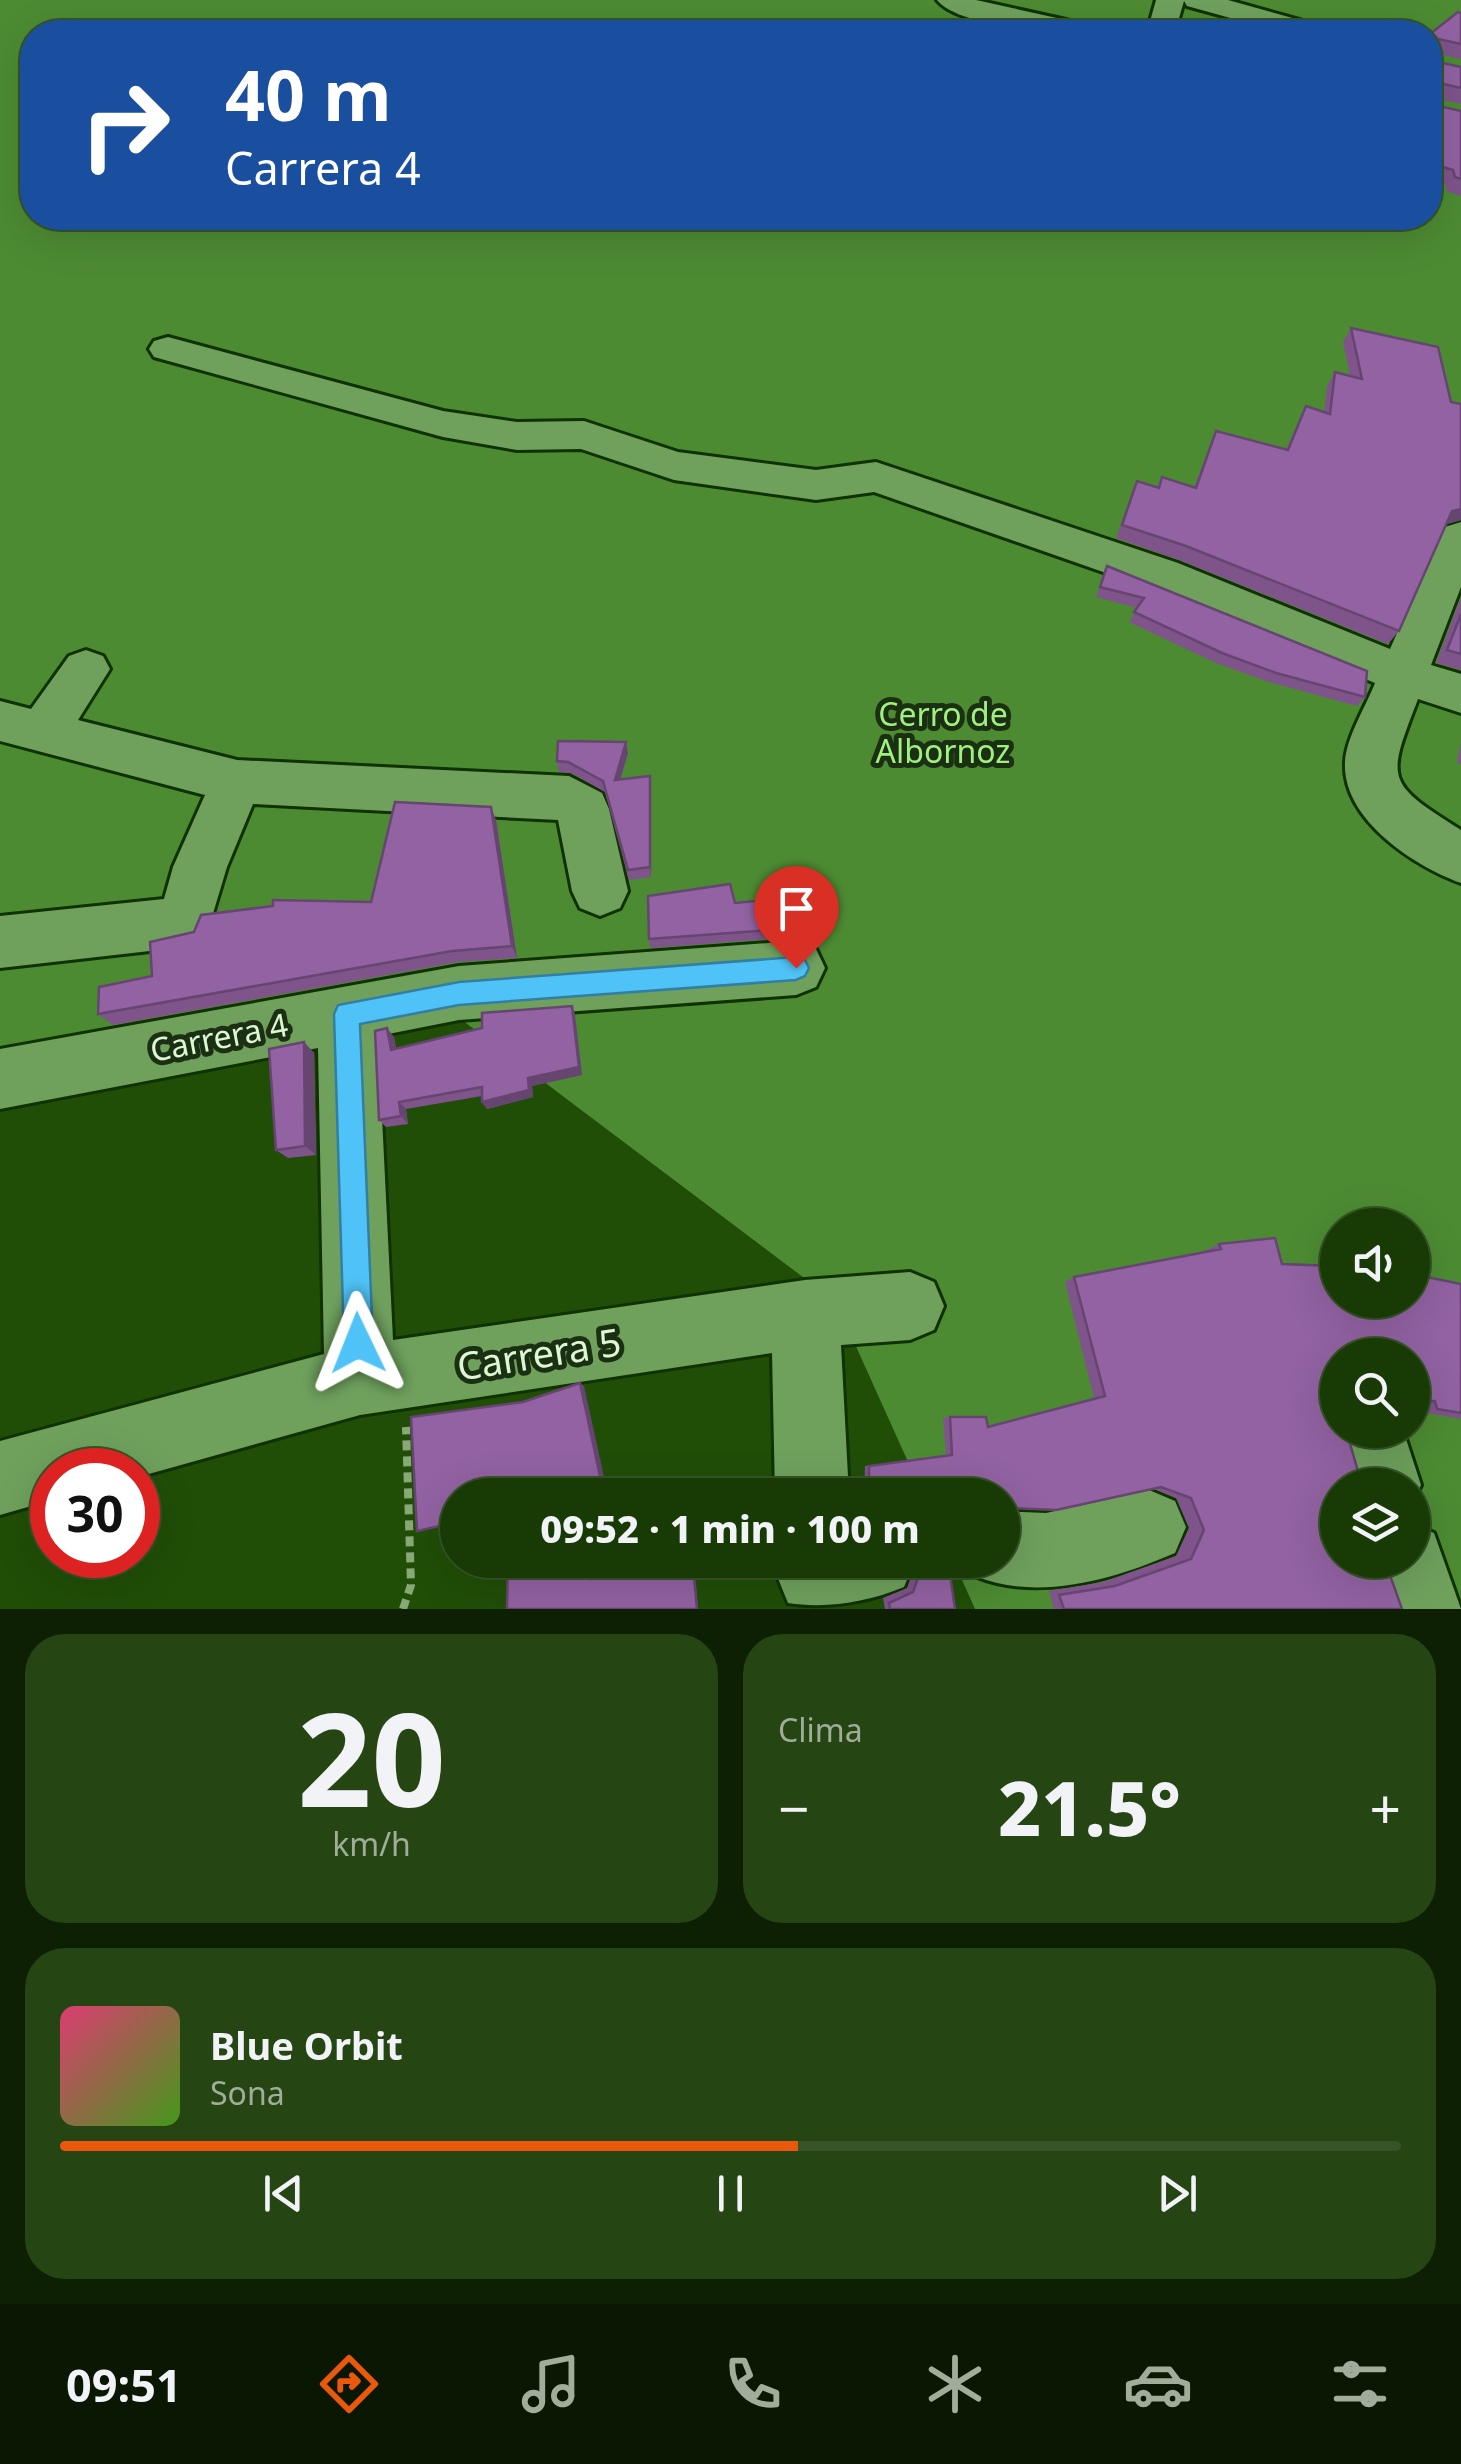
<!DOCTYPE html>
<html lang="es">
<head>
<meta charset="utf-8">
<style>
  :root { --surface:#183a05; --page:#254513; --text:#f1f3f6; --muted:#9fad9a; --line:#365427; --accent:#ea580c }
  body { margin:0; font-family:"Noto Sans",sans-serif; background:var(--page); color:var(--text); height:100vh; display:flex; flex-direction:column; font-size:38px; white-space:nowrap }
  * { box-sizing:border-box; margin:0 }
  p { font-size:32px; color:var(--muted) }
  .icon { flex:none; width:55px; height:55px; fill:none; stroke:currentColor; stroke-width:2; stroke-linecap:round; stroke-linejoin:round }
  .map { position:relative; height:1609px; overflow:hidden }
  .side { display:flex; flex-direction:column; gap:25px; padding:25px; background:#0d2003; flex:1 }
  .side>* { flex:none }
  .hud { position:absolute; left:20px; top:20px; width:1422px; height:210px; border-radius:40px; box-shadow:0 10px 40px #0002,0 0 0 2px var(--line); background:#1a4fa0; color:#fff; overflow:hidden }
  .controls { position:absolute; left:1320px; top:1208px; display:grid; gap:20px }
  .controls a { display:grid; place-items:center; width:110px; height:110px; border-radius:50%; background:var(--surface); box-shadow:0 10px 40px #0002,0 0 0 2px var(--line); font-size:50px }
  .speed { position:absolute; left:30px; top:1448px; display:flex; gap:20px; font-size:50px; font-weight:700; text-align:center }
  .speed>* { display:grid; place-content:center; width:130px; height:130px; border-radius:50%; background:var(--surface); box-shadow:0 10px 40px #0002,0 0 0 2px var(--line); line-height:1 }
  .speed .limit { border:15px solid #d22; background:#fff; color:#111 }
  .pin { position:absolute; display:grid; place-items:center; width:85px; height:85px; color:#fff; margin:-102px -42px; border-radius:50% 50% 50% 0; rotate:-45deg; box-shadow:0 0 10px #0007 }
  .pin .icon { rotate:45deg }
  .me { position:absolute; width:110px; margin:-55px; rotate:358deg; stroke-linejoin:round; filter:drop-shadow(0 0 8px #0008) }
  .turn { display:flex; align-items:center; gap:35px; height:210px; padding:0 40px; font-size:45px }
  .turn .icon { width:130px; height:130px; stroke-width:2.5 }
  .turn b { display:block; font-size:70px; line-height:85px }
  .big { font-size:75px; font-weight:800; line-height:1.1 }
  .side .widget { flex:1; display:flex; flex-direction:column; justify-content:center; gap:15px; min-width:0; padding:0 35px; border-radius:40px; background:var(--page) }
  .side .dial { align-items:center; gap:0 }
  .dial b { font-size:130px; line-height:1 }
  .song { display:flex; align-items:center; gap:30px }
  .cover { width:120px; height:120px; border-radius:15px; background:linear-gradient(135deg,hsl(340 70% 55%),hsl(100 70% 35%)) }
  .played { height:10px; border-radius:5px; background:linear-gradient(90deg,var(--accent) 55%,var(--line) 55%) }
  .keys { display:flex; justify-content:space-around; direction:ltr }
  .heat { display:flex; justify-content:space-between; align-items:center; font-size:55px; direction:ltr }
  .side .tiles { flex:1; display:grid; gap:25px; grid-template-columns:1fr 1fr }
  .widget:last-child { grid-column:span 2 }
  .trip { position:absolute; left:440px; top:1478px; width:580px; height:100px; border-radius:50px; background:var(--surface); box-shadow:0 10px 40px #0002,0 0 0 2px var(--line); font-weight:800; line-height:100px; text-align:center }
  .tab-bar { display:flex; height:160px; justify-content:space-around; align-items:center; background:#0a1702; color:var(--muted) }
  .tab-bar .icon { width:70px; height:70px }
  .tab-bar .current { color:var(--accent) }
  .tab-bar b { font-size:45px; color:var(--text) }
  .map>svg:first-child { display:block }
  .forest { fill:#4d8b33; fill-rule:evenodd }
  .lines { fill:none; stroke-linecap:round; stroke-linejoin:round }
  .street-casing { stroke:#0f3200; stroke-width:6 }
  .path { stroke:#86a975; stroke-width:8; stroke-dasharray:10 6; stroke-linecap:butt }
  .street { fill:#6fa15d; fill-rule:evenodd }
  .wall { fill:#7e548b }
  .shaded-wall { fill:#664571 }
  .building { fill:#9262a2; stroke:#664571; stroke-width:2.5 }
  .route { fill:#4fc3f7; stroke:#337fa1; stroke-width:2.5 }
  .labels { text-anchor:middle; stroke-width:10; stroke-linejoin:round; paint-order:stroke }
  .park-label { font-size:32px; fill:#9ff07f; stroke:#1b2f13 }
  .street-label { font-size:32px; fill:#ddf7d3; stroke:#1b2f13 }
  .near-street-label { font-size:38px; fill:#ddf7d3; stroke:#1b2f13 }
</style>
</head>
<body>
<div class="map">
<svg width="1461" height="1609" viewBox="0 0 1461 1609">
  <rect width="100%" height="100%" fill="#204e07"/>
  <path class="forest" d="M0,0H1461V1609H975L953,1560H1002V1495H923L836,1302L426,993L0,1068ZM32,32H1430V218H32ZM1338,1225H1412V1300H1338ZM1338,1355H1412V1430H1338ZM1338,1485H1412V1560H1338Z"/>
  <g class="lines">
    <g class="street-casing">
      <g id="street">
        <path d="M937,0H976L1093,26L1097,32C1063,34 959,28 937,0Z"/>
        <path d="M1156,0H1228L1321,26L1325,32H1281L1187,6L1184,1L1175,32H1147Z"/>
        <path d="M168,337L443,411L517,422L584,421L678,452L816,470L876,462L1178,563L1390,649L1439,538L1445,527L1461,522V587L1431,665L1461,674V713L1418,699C1387,780 1384,782 1461,830V883C1414,866 1342,819 1345,762C1346,738 1366,706 1375,683L1146,587L874,492L816,500L674,480L581,449L517,450L443,437L154,357L149,349L154,341Z"/>
        <path d="M86,650L103,656L110,669L78,720L237,760L569,776L602,793L609,809L628,891L620,908L600,916L580,908L572,891L558,820L253,804L227,867L205,940L185,947L0,968V916L164,899L173,867L205,795L0,741V701L31,709L69,656Z"/>
        <path d="M796,941L816,949L825,968L816,987L796,995L459,1020L378,1036L393,1340L805,1280L910,1272L934,1282L944,1306L934,1330L910,1340L841,1345L849,1495H775L772,1353L360,1415L138,1477V1470H52V1500L0,1515V1441L324,1354L318,1048L0,1109V1049L459,966Z"/>
        <path d="M1338,1415V1430H1403L1421,1485L1412,1505V1485H1347L1331,1430Z"/>
        <path d="M1149,1490L1175,1501L1186,1527L1175,1553C1115,1579 1038,1602 975,1576L969,1560H1002V1511L1046,1513Z"/>
        <path d="M1412,1524L1434,1533L1461,1609H1383L1369,1560H1412Z"/>
        <path d="M783,1560H915L904,1587C868,1602 826,1609 788,1603L777,1576Z"/>
      </g>
    </g>
    <path class="path" d="M403,1609L411,1585L406,1427"/>
    <use href="#street" class="street"/>
  </g>
  <g class="wall">
    <path d="M1461,13V59L1434,53V61L1461,67V104L1434,98V105L1461,111V196L1447,191L1445,184L1430,179V34Z"/>
    <path d="M1351,328L1451,402L1461,404V520L1447,524L1399,631L1388,644L1179,560L1116,538L1137,481L1157,487L1162,477L1194,487L1216,431L1286,449L1306,406L1324,412L1327,386L1335,372L1350,376L1343,342Z"/>
    <path d="M1107,566L1365,697L1357,706L1269,682L1216,663L1129,622L1137,608L1096,597Z"/>
    <path d="M1461,597V670L1436,663Z"/>
    <path d="M1461,743V764L1457,763Z"/>
    <path d="M628,753L620,780L650,776L651,787V877L629,880L605,792L571,773L559,772L557,761Z"/>
    <path d="M496,820L517,958L458,962L113,1025L98,1014L152,976L371,902Z"/>
    <path d="M735,903L806,931L804,940L796,937L650,948L649,939Z"/>
    <path d="M572,1006L575,1015L582,1075L532,1086L533,1097L487,1109L482,1102V1096L406,1109L408,1124L386,1127L379,1120L394,1037L396,1049Z"/>
    <path d="M304,1042L314,1053L316,1155L288,1158L276,1150Z"/>
    <path d="M1219,1244L1282,1264L1338,1300L1461,1284V1419L1416,1411L1415,1403L1412,1404V1355H1338V1430L1402,1609H1054L1049,1591L1103,1582L1176,1556L1189,1528L1176,1498L1154,1489L1002,1495H864L865,1466L946,1455L943,1418L950,1417L988,1426L1094,1398L1065,1282L1074,1277L1206,1252L1205,1251Z"/>
    <path d="M508,1560H594V1576L694,1563L698,1609Z"/>
    <path d="M948,1560L955,1609H885L883,1598L907,1588L917,1561Z"/>
  </g>
  <g class="shaded-wall">
    <path d="M1461,509V520L1442,525L1452,511Z"/>
    <path d="M626,742L628,753L617,791L615,780Z"/>
    <path d="M650,776L651,787V877L650,867Z"/>
    <path d="M491,807L496,820L517,958L512,946Z"/>
    <path d="M572,1006L575,1015L582,1075L532,1086L533,1097L487,1109L482,1102L528,1078Z"/>
    <path d="M387,1028L394,1037L398,1058L391,1050Z"/>
    <path d="M304,1042L314,1053L316,1155L305,1146Z"/>
    <path d="M399,1102L406,1109L408,1124L401,1116Z"/>
    <path d="M580,1383L584,1386L608,1495H604Z"/>
    <path d="M590,1560H594V1576L590,1579Z"/>
  </g>
  <g class="building">
    <path d="M1458,12L1461,13V44L1434,38V61L1461,67V88L1435,82L1434,105L1461,111V179L1455,177L1453,170L1430,163V34Z"/>
    <path d="M1351,328L1438,347L1451,402L1461,404V509L1452,511L1399,631L1186,546L1122,525L1137,481L1159,488L1162,477L1196,488L1216,431L1288,450L1306,406L1330,414L1335,372L1362,379Z"/>
    <path d="M1107,566L1367,671L1365,697L1276,673L1222,653L1134,612L1144,598L1100,587Z"/>
    <path d="M1461,614V654L1447,650Z"/>
    <path d="M558,741L626,742L615,780L650,776V867L628,870L603,781L568,762L557,761Z"/>
    <path d="M395,802L491,807L512,946L452,951L98,1014L99,987L152,976L150,942L194,932L201,915L273,906V900L371,902Z"/>
    <path d="M730,884L735,903L799,897L806,931L797,928L649,939L648,896Z"/>
    <path d="M572,1006L579,1067L528,1078L529,1090L482,1102V1087L399,1102L401,1116L379,1120L375,1031L387,1028L391,1050L482,1028V1013Z"/>
    <path d="M304,1042L305,1146L276,1150L269,1049Z"/>
    <path d="M1275,1238L1282,1264L1334,1266L1335,1270L1338,1271V1300H1412V1274L1461,1284V1413L1437,1409L1435,1401L1412,1402V1355H1338V1430H1346L1362,1485H1338V1560H1389L1386,1564L1402,1609H1064L1059,1595L1115,1586L1191,1559L1204,1530L1191,1498L1161,1487L1056,1510L1011,1508L1007,1522L1002,1523V1495H869V1466L952,1455L950,1417H986L988,1427L1105,1396L1074,1277L1221,1249L1219,1244Z"/>
    <path d="M580,1383L604,1495H458V1522L417,1531L411,1417L523,1402Z"/>
    <path d="M508,1560H590V1579L693,1566L697,1609H507Z"/>
    <path d="M904,1560H948L955,1609H890L889,1603L913,1592L924,1561Z"/>
  </g>
  <path class="route" d="M796,957L805,960L809,968L805,976L796,980L459,1005L360,1024L373,1343L369,1354L358,1358L348,1354L344,1343L334,1014L338,1005L459,982Z"/>
  <g class="labels">
    <g class="park-label">
      <text x="943" y="726">Cerro de<tspan x="943" dy="37">Albornoz</tspan></text>
    </g>
    <g class="street-label">
      <text transform="translate(219 1038) rotate(-11)" y="11">Carrera 4</text>
    </g>
    <g class="near-street-label">
      <text transform="translate(539 1355) rotate(-9)" y="13">Carrera 5</text>
    </g>
  </g>
</svg>
<div class="controls">
<a><svg class="icon" aria-label="sound" viewBox="0 0 24 24"><path d="M4 9h4l5-4v14l-5-4H4zM17 9q2 3 0 6"/></svg></a>
<a><svg class="icon" aria-label="search" viewBox="0 0 24 24"><circle cx="10" cy="10" r="6"/><path d="M15 15l6 6"/></svg></a>
<a><svg class="icon" aria-label="layers" viewBox="0 0 24 24"><path d="M12 4l9 5-9 5-9-5zM3 14l9 5 9-5"/></svg></a>
</div>
<div class="speed"><div class="limit">30</div></div>
<div class="pin" style="left:796px;top:968px;background:#d93025"><svg class="icon" aria-label="arrive" viewBox="0 0 24 24"><path d="M6 21V4h12l-3 4 3 4H6"/></svg></div>
<svg class="me" style="left:358px;top:1343px" viewBox="-20 -20 40 40"><path d="M0-17L14 15 0 8-14 15z" fill="#4fc3f7" stroke="#fff" stroke-width="4"/></svg>
<div class="trip">09:52 · 1 min · 100 m</div>
<div class="hud">
<div class="turn"><svg class="icon" aria-label="right" viewBox="0 0 24 24"><path d="M7 20v-9h11M14 6l5 5-5 5"/></svg><div><b>40 m</b>Carrera 4</div></div>
</div>
</div>
<section class="side">
<div class="tiles">
<div class="widget dial"><b>20</b><p>km/h</p></div>
<div class="widget"><p>Clima</p>
<div class="heat"><a>−</a><b class="big">21.5°</b><a>+</a></div>
</div>
<div class="widget">
<div class="song"><i class="cover"></i><div><b>Blue Orbit</b><p>Sona</p></div></div>
<div class="played"></div>
<div class="keys"><svg class="icon" aria-label="previous" viewBox="0 0 24 24"><path d="M18 5L8 12l10 7zM5 5v14"/></svg><svg class="icon" aria-label="pause" viewBox="0 0 24 24"><path d="M8 5v14M16 5v14"/></svg><svg class="icon" aria-label="next" viewBox="0 0 24 24"><path d="M6 5l10 7-10 7zM19 5v14"/></svg></div>
</div>
</div>
</section>
<nav class="tab-bar">
<b>09:51</b>
<svg class="icon current" aria-label="directions" viewBox="0 0 24 24"><path d="M12 3l9 9-9 9-9-9zM9 14v-3h6M13 9l2 2-2 2"/></svg>
<svg class="icon" aria-label="music" viewBox="0 0 24 24"><path d="M9 18V5l10-2v13"/><circle cx="6" cy="18" r="3"/><circle cx="16" cy="16" r="3"/></svg>
<svg class="icon" aria-label="phone" viewBox="0 0 24 24"><path d="M5 4h4l2 5-3 2q2 4 5 5l2-3 5 2v4C11 20 4 13 5 4z"/></svg>
<svg class="icon" aria-label="climate" viewBox="0 0 24 24"><path d="M12 3v18M4 7l16 10M4 17L20 7"/></svg>
<svg class="icon" aria-label="car" viewBox="0 0 24 24"><path d="M5 17H2v-5l4-1 3-4h7l3 4 3 1v5h-3M9 17h6M6 11h13"/><circle cx="7" cy="17" r="2"/><circle cx="17" cy="17" r="2"/></svg>
<svg class="icon" aria-label="filters" viewBox="0 0 24 24"><path d="M4 7h16M4 17h16"/><circle cx="9" cy="7" r="2"/><circle cx="15" cy="17" r="2"/></svg>
</nav>
</body>
</html>
